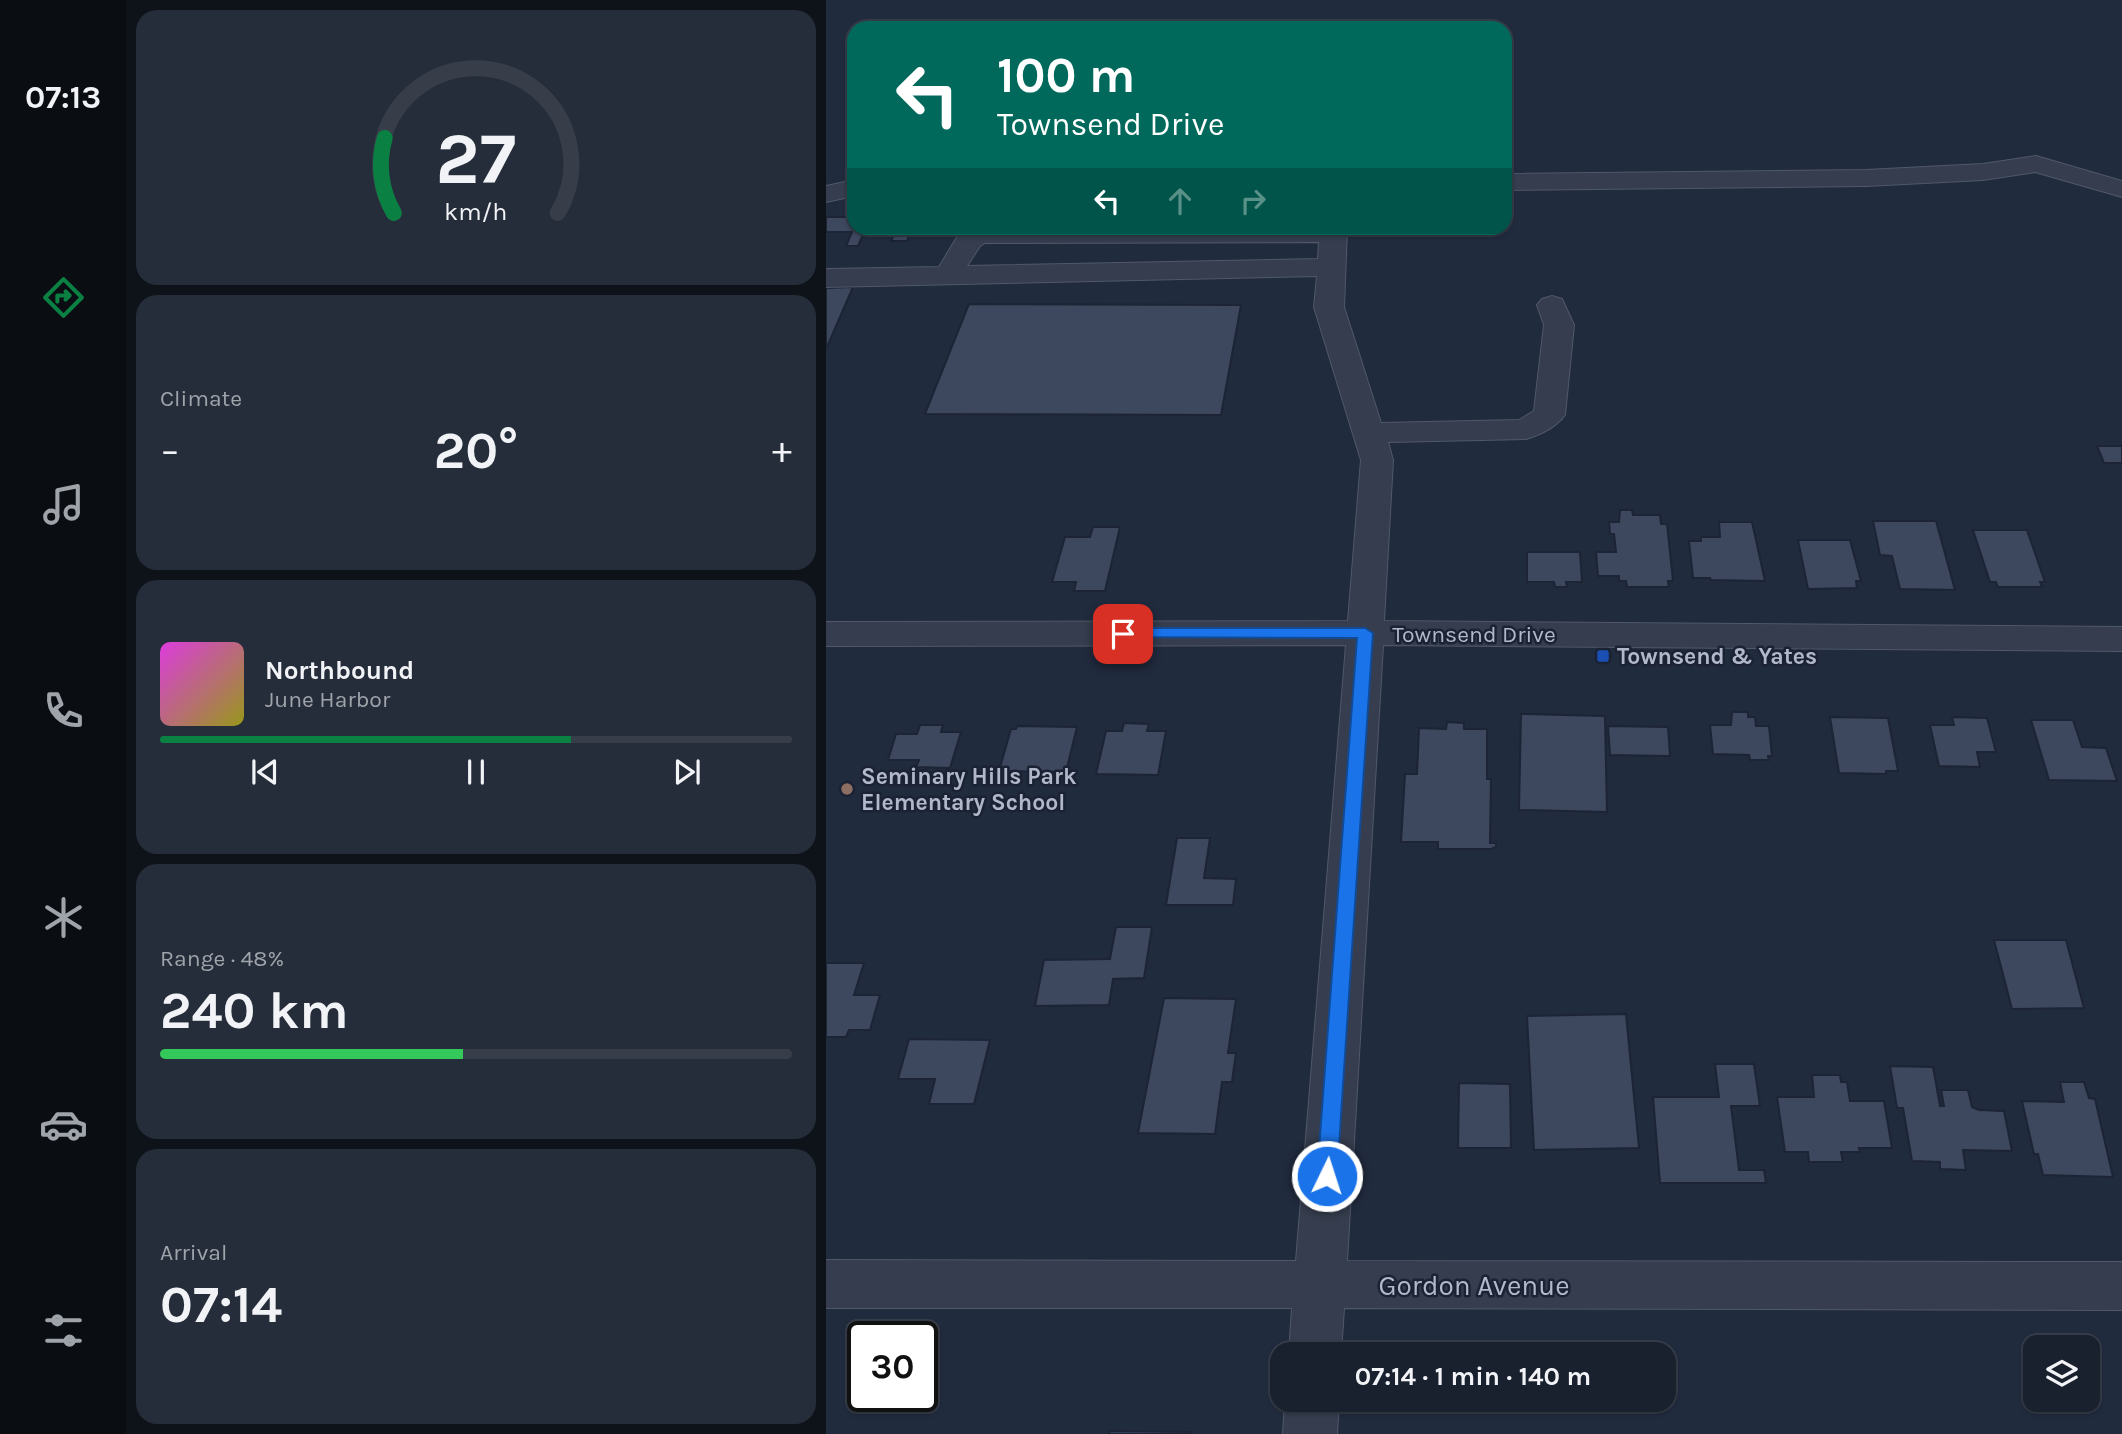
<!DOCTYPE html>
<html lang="en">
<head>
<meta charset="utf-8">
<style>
  :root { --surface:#19202e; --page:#262d3a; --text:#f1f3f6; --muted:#9fa3aa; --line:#373e4a; --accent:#0b8043 }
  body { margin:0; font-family:Karla,sans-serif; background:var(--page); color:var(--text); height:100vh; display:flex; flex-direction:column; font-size:26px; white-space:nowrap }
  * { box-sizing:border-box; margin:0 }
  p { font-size:23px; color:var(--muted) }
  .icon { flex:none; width:38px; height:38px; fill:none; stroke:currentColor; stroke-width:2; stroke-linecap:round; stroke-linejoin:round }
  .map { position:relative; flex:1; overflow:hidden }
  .drawer { display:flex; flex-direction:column; gap:10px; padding:10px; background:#0e1219; width:700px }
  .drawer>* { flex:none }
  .banner { position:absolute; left:21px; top:21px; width:665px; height:214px; border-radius:21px; box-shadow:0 2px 5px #0004,0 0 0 2px var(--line); background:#00695c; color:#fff; overflow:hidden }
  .controls { position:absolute; left:1197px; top:1335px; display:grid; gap:14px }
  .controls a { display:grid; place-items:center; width:77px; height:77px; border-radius:14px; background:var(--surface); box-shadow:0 2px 5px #0004,0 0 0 2px var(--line); font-size:35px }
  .speed { position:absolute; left:21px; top:1321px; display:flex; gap:14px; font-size:35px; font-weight:700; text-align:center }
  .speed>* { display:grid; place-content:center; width:91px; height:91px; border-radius:50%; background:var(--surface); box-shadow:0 2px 5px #0004,0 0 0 2px var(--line); line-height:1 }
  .speed .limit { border:4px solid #111; border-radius:10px; background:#fff; color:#111 }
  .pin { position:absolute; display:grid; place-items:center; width:60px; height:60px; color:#fff; margin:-30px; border-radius:14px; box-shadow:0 4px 10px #0006 }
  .me { position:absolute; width:77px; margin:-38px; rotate:4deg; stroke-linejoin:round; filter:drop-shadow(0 0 5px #0008) }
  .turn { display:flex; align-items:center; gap:24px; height:147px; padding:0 35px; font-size:32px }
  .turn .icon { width:91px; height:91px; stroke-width:2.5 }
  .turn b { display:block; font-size:49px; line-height:60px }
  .lanes { display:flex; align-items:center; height:66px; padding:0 35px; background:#0003; justify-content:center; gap:35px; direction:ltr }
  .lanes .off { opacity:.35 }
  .big { font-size:52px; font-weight:700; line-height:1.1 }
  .drawer .tile { flex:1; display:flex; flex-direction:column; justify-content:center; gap:10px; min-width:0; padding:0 24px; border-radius:21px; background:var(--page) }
  .drawer .dial { align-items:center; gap:0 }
  .dial svg { height:182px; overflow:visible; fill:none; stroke:var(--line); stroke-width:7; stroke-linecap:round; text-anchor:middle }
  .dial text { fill:var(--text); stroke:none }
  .song { display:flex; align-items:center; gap:21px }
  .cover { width:84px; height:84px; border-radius:10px; background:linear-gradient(135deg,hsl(300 70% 55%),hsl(60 70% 35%)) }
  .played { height:7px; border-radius:4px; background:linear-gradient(90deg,var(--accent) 65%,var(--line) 65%) }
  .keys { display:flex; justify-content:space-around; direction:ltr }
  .heat { display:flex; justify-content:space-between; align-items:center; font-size:38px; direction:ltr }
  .charge { height:10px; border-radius:5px; background:linear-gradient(90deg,#34c759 48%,var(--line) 0) }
  .trip { position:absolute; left:444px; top:1342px; width:406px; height:70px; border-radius:21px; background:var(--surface); box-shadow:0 2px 5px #0004,0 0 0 2px var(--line); font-weight:700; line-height:70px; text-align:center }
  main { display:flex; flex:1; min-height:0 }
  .tabs { display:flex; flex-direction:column; width:126px; justify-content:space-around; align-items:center; background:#0a0d12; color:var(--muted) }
  .tabs .icon { width:49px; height:49px }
  .tabs .on { color:var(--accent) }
  .tabs b { font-size:32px; color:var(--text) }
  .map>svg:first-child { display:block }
  .building { fill:#3d475e; stroke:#1c2435; stroke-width:2 }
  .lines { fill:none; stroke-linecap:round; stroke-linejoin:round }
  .minor-casing { stroke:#505869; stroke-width:2 }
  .minor { fill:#353d4e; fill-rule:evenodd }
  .route { fill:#1a73e8; stroke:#114b97; stroke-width:2 }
  .transit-dot { fill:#1a4fb4; stroke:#1a2233; stroke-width:2.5 }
  .education-dot { fill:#8d6e63; stroke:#1a2233; stroke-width:2.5 }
  .labels { text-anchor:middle; stroke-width:5; stroke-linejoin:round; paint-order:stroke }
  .street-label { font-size:23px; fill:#b0b8c9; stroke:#1a2233 }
  .poi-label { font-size:23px; font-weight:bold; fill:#b0b8c9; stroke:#1a2233; text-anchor:start }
  .near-street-label { font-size:28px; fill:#b0b8c9; stroke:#1a2233 }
</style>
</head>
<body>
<main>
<nav class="tabs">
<b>07:13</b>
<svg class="icon on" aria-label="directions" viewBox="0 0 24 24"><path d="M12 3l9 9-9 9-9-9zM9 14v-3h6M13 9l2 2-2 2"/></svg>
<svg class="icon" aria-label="music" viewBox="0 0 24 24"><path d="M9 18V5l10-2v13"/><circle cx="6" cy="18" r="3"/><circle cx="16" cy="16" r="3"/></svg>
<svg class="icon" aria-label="phone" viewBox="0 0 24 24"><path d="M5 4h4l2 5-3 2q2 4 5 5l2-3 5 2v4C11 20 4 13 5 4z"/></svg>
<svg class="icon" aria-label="climate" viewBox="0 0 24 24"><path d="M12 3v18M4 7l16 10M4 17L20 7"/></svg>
<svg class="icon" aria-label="car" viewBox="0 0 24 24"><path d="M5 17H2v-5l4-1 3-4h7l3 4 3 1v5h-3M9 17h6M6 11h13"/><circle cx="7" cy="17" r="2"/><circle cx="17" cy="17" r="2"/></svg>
<svg class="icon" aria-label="filters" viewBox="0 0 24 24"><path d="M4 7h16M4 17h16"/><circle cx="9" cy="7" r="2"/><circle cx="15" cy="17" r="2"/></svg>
</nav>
<section class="drawer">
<div class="tile dial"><svg viewBox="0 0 100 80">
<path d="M14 69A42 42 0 1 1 86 69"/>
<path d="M14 69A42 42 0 0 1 10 36" stroke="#0b8043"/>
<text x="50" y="56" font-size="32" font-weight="700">27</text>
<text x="50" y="72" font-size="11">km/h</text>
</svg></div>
<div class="tile"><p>Climate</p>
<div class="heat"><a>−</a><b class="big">20°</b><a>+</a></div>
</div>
<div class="tile">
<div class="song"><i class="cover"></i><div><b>Northbound</b><p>June Harbor</p></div></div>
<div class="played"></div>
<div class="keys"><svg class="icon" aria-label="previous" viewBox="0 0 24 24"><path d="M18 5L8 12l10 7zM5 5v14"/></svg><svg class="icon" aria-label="pause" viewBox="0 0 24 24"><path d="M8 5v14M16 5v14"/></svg><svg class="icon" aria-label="next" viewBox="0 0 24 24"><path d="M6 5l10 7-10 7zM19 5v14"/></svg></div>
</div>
<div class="tile"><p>Range · 48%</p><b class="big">240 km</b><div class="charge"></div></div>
<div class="tile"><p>Arrival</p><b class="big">07:14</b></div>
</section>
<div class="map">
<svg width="1296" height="1434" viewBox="0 0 1296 1434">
  <rect width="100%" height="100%" fill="#212b3e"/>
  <g class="building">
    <path d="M0,217H28V228H40L32,246H20L26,232H0Z"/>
    <path d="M49,228H256L255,231H85L81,241H65L70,231H48Z"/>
    <path d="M27,287L1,347H0V288Z"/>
    <path d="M143,304L415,305L395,415L99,414Z"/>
    <path d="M1271,446H1296V463H1278Z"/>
    <path d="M794,510H806L807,515H834L835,524H841L847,581H842L843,587H801L800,581H793V576H772L770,552H790L788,534H784L783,522H793Z"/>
    <path d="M1047,521H1110L1129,590L1074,589L1066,556L1054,555Z"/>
    <path d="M893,522H926L939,581L885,580L884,578H867L863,541H875V537H894Z"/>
    <path d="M267,527H294L279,591H248L250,582H226L239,537H264Z"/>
    <path d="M1147,530H1201L1219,582H1214L1216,587H1172L1170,582H1164Z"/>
    <path d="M972,540H1024L1035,581H1030L1031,588L982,589Z"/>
    <path d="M701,552H754L756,582H740L741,587H729L728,582H701Z"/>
    <path d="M906,712H922V717H929L930,726H943L946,756H942L943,760H924L923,755L887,754L884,725H905Z"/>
    <path d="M695,714L779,716L781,812L693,810Z"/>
    <path d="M1004,717L1062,718L1072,771H1060V774L1013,773Z"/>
    <path d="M1126,717L1161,718L1170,752H1151L1154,767L1113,766L1104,725H1128Z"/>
    <path d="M1205,720H1247L1256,747L1280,748L1291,781L1223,780Z"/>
    <path d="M621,722L638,723V729H661V779H665L664,843H670V847L665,849H612V842H575L579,774H591L593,728L620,729Z"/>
    <path d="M298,723L323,724L321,731H340L332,775L270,774L280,731H296Z"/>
    <path d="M94,725H117L115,732H135L124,768L90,767L93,760H62L70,734H91Z"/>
    <path d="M191,726L251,727L240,772L173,771L185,729H190Z"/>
    <path d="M782,726L842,727L844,756L784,755Z"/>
    <path d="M351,838H384L378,878L410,879L407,905H340Z"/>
    <path d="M290,927H326L318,978L287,979L283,1005L209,1006L218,960L284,959Z"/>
    <path d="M1168,940H1240L1258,1008L1186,1009Z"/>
    <path d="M0,963H38L28,995H54L44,1030H23L20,1037H0Z"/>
    <path d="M338,998L410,999L402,1053H410L406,1082H396L389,1134L312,1133Z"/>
    <path d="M800,1014L813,1148L708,1150L701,1016Z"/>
    <path d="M83,1039L164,1040L148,1104H103L109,1079H72Z"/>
    <path d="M889,1064H928L934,1106H905L913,1170H938L940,1183H834L827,1097H893Z"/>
    <path d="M1064,1066L1107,1067L1114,1106H1118L1115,1090H1142L1146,1107L1153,1110L1178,1111L1186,1151L1137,1150L1140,1170L1114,1169V1162L1086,1161L1077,1108H1071Z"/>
    <path d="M986,1075H1014L1015,1082H1021L1024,1101H1058L1066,1148H1033L1034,1152H1015L1017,1162H983L982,1152H959L951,1097H988Z"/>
    <path d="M1234,1082H1258L1263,1098L1269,1099L1287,1177L1217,1175L1212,1154H1208L1196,1101L1238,1102Z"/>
    <path d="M633,1083L684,1084L685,1148H632Z"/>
    <path d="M284,1431L365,1432V1434H283Z"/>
  </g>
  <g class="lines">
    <g class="minor-casing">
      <g id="minor">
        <path d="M1210,156L1296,181V197L1209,172L1157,180L1040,186L679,190V174L1040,170L1157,164Z"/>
        <path d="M28,180V196L0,202V186Z"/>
        <path d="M152,228H521L518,307L555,423L693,420L708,411L718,325L711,305L716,299L726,296L736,299L748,325L739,415C730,427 714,435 700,439L562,442L567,460L558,621L1296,627V651L557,645L521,1261L1296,1262V1310L518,1308L515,1354H463L466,1308H0V1260L470,1261L520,645L0,646V622L522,621L535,460L488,307L491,276L0,287V269L113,267L133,234ZM493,242L492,259L141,266L154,246L159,243Z"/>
        <path d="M459,1400H513L511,1434H457Z"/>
      </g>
    </g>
    <use href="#minor" class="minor"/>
  </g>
  <path class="route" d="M297,628H539L547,633L511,1176L509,1183L501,1185L494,1183L491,1176L531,638L291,637L289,634Z"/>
  <rect class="transit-dot" x="770" y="649" width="14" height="14" rx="3.5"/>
  <circle class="education-dot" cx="21" cy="789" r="7"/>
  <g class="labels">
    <g class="street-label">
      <text x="648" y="642">Townsend Drive</text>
    </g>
    <g class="poi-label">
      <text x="791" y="664">Townsend &amp; Yates</text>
      <text x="35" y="784">Seminary Hills Park<tspan x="35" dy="26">Elementary School</tspan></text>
    </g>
    <g class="near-street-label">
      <text x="648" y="1295">Gordon Avenue</text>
    </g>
  </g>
</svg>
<div class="controls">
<a><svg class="icon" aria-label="layers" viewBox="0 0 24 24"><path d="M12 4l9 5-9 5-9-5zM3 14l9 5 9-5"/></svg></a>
</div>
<div class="speed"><div class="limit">30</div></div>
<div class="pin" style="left:297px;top:634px;background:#d93025"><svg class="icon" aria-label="arrive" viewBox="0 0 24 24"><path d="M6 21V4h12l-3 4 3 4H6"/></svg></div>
<svg class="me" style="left:501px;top:1176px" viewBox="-20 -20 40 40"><circle r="17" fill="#1a73e8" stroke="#fff" stroke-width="3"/><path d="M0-11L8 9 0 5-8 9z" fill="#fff"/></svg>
<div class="trip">07:14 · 1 min · 140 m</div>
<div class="banner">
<div class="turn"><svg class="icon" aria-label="left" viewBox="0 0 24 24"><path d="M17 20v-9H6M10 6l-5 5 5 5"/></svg><div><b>100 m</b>Townsend Drive</div></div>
<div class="lanes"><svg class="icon" aria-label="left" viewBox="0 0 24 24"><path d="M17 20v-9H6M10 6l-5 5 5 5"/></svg><svg class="icon off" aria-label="ahead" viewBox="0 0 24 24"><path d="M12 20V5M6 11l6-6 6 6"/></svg><svg class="icon off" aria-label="right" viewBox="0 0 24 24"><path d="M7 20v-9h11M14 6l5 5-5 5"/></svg></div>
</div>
</div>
</main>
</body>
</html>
